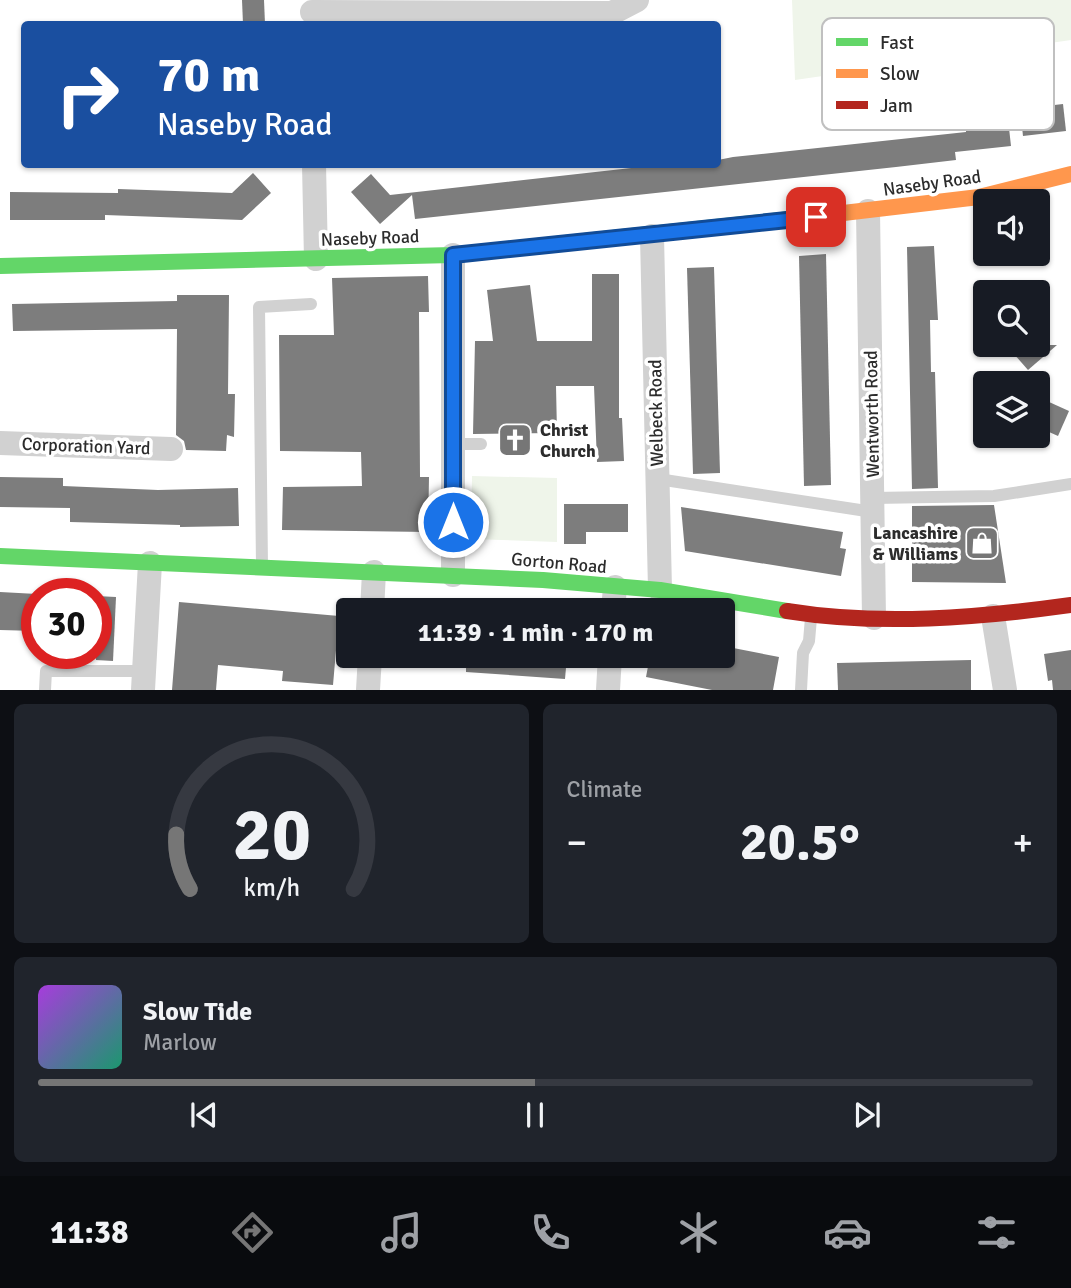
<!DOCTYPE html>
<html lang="en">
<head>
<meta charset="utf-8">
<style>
  :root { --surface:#171b24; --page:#20242c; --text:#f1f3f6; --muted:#9ea1a6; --line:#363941; --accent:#767676 }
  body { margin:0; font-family:Signika,sans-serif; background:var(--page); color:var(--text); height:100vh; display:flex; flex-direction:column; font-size:26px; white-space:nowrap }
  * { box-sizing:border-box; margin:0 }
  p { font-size:23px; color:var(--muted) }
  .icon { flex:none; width:38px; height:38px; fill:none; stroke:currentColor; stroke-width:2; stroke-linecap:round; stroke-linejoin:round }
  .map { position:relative; height:690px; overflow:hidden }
  .side { display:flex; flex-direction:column; gap:14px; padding:14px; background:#0d0f14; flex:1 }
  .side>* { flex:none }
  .banner { position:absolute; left:21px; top:21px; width:700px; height:147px; border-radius:7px; box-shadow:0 2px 5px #0004; background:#1a4fa0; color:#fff; overflow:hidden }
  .controls { position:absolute; left:973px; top:189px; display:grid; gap:14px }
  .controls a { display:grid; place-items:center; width:77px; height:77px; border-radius:7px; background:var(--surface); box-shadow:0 2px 5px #0004; font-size:35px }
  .speed { position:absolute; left:21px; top:578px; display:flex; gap:14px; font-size:35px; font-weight:700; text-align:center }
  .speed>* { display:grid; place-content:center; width:91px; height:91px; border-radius:50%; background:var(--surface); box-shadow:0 2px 5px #0004; line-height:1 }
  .speed .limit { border:10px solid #d22; background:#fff; color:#111 }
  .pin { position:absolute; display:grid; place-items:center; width:60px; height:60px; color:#fff; margin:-30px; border-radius:14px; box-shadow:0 4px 10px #0006 }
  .me { position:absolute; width:77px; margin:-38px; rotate:0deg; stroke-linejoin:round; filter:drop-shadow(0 0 5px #0008) }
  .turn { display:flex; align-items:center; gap:24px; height:147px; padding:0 21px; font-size:32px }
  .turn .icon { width:91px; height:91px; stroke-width:2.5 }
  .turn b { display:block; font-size:49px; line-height:60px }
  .big { font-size:52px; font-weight:700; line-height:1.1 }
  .side .card { flex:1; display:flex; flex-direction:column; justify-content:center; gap:10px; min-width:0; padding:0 24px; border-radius:10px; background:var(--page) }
  .side .dial { align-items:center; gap:0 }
  .dial svg { height:182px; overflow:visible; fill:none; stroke:var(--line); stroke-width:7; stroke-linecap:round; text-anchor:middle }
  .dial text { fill:var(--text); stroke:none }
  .song { display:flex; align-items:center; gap:21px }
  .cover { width:84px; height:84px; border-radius:10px; background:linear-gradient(135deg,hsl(280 70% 55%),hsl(160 70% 35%)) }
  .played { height:7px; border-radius:4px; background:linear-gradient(90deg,var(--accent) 50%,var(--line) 50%) }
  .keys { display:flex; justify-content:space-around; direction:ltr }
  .heat { display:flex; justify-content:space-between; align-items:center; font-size:38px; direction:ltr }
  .side .tiles { flex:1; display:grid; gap:14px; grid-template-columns:1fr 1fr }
  .card:last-child { grid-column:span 2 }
  .trip { position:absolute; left:336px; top:598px; width:399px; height:70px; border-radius:7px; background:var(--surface); box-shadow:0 2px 5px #0004; font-weight:700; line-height:70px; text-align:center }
  .dock { display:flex; height:112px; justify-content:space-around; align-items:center; background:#090b0e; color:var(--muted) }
  .dock .icon { width:49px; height:49px }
  .dock .selected { color:var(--accent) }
  .dock b { font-size:32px; color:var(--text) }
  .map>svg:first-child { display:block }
  .green { fill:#eff5ea }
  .building { fill:#7d7d7d }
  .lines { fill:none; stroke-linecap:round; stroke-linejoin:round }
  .lane { stroke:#d1d1d1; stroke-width:12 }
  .street { stroke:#d1d1d1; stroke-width:24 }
  .fast { stroke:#63d668; stroke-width:16 }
  .slow { stroke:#ff974d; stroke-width:16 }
  .jam { stroke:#b3261e; stroke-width:16 }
  .route-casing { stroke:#114b97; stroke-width:18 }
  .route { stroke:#1a73e8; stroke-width:12 }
  .labels { text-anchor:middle; stroke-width:7; stroke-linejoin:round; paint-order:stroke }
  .street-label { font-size:18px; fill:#2c2c2c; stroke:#fff }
  .poi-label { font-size:18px; font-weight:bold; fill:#2c2c2c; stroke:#fff; text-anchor:start }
  .key { fill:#fff; stroke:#c0c0c0; stroke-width:2 }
  .key-label { font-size:19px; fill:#2c2c2c }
</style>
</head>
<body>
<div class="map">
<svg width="1071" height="690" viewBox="0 0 1071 690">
  <rect width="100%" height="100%" fill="#fff"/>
  <g class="green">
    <path d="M792,0H1071V40L795,80Z"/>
    <path d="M472,476L557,478V542L471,539Z"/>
  </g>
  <g class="building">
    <path d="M242,0H264L265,24H243Z"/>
    <path d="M1063,104L1066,131L1023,136L1020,109Z"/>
    <path d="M1008,119L1011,146L955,152L956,160L896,167L415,219L412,195L380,224L351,192L371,174L390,195L667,164H718V160L733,157L966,132V124Z"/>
    <path d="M253,173L271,193L242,220L105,215V220H10V192L118,193V189L232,193Z"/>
    <path d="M934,246L938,320H930L931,372H935L938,488L912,489L907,247Z"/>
    <path d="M826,254L831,485L804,486L799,256Z"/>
    <path d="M714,267L720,473L693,474L687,268Z"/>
    <path d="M592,274H619V418H622L624,461L597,462L594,386H556L557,433L473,434L475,341H493L487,290L530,285L537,341H592Z"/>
    <path d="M428,276L429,312H419L420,477H429L428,532L282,530L283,487L362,486L361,452L280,451L279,335H334L332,278Z"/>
    <path d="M177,295H229L228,394H235L234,437L227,435L226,451L186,450L184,441L176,435L177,329L13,331L12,304L177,301Z"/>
    <path d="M1006,345H1057L1028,370Z"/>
    <path d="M1038,397L1069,411L1058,436L1038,427Z"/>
    <path d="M0,477L63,478V486L158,490L238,488L239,526L180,527V525L70,522V508L0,507Z"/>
    <path d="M564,504H628V532H586V544H564Z"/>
    <path d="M994,505L1006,583L912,582V506Z"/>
    <path d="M681,507L843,532L840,548L846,549L841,576L685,551Z"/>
    <path d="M0,592L37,594V631L0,630Z"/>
    <path d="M96,596L116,597L113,661L96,660Z"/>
    <path d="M179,602L339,616L333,685L282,681L283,671L218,665L216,690H172Z"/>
    <path d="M723,646L779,657L773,690H712L646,677L650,656H723Z"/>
    <path d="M1071,650V690H1053L1052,680L1048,681L1044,654Z"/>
    <path d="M466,656H567L565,679L466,672Z"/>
    <path d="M971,660V690H838L837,663Z"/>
  </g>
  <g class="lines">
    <g class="lane">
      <path d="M454,444H481"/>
      <path d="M658,479L873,512"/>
      <path d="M873,498L994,496L1071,484"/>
      <path d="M262,566L259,307L311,304"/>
      <path d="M45,690L46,671H144"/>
      <path d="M801,690L803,653L809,641L811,618"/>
    </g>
    <g class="street">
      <path d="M312,12L612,13L637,0"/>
      <path d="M314,164L316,259"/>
      <path d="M868,211L874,618"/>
      <path d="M652,236L660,590"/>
      <path d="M453,255V575"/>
      <path d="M0,443L171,449"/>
      <path d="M372,611L374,572"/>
      <path d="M613,611L615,587"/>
      <path d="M993,616L1005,690"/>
      <path d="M143,690L150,563"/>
      <path d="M368,690L370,656"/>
      <path d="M608,690L610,656"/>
    </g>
    <g class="fast">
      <path d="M0,266L453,255L818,216"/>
      <path d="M0,556L543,580L660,590L787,611"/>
    </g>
    <path class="slow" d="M818,216L979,197L1071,174"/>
    <path class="jam" d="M787,611C880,626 978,618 1071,605"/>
  </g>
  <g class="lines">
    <g class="route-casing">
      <path id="route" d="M453,522V255L816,217"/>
    </g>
    <use href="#route" class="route"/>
  </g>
  <defs>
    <g id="church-square" transform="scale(1.75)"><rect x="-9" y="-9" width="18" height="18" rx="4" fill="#767676" stroke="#fff"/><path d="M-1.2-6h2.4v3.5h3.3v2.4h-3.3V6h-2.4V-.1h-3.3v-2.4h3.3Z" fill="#fff"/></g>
    <g id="shop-square" transform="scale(1.75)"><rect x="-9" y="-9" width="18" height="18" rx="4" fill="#767676" stroke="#fff"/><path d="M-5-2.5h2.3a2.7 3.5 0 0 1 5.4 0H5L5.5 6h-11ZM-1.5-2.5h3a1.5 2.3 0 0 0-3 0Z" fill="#fff"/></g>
  </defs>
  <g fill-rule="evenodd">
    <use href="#church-square" x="515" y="440"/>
    <use href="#shop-square" x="982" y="543"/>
  </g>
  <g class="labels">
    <g class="street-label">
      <text transform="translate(932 183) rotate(-8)" y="6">Naseby Road</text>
      <text transform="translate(370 238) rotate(-2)" y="6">Naseby Road</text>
      <text transform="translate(656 413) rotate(-91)" y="6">Welbeck Road</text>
      <text transform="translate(872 414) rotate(-91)" y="6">Wentworth Road</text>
      <text transform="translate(86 446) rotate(2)" y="6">Corporation Yard</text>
      <text transform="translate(559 563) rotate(5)" y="6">Gorton Road</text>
    </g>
    <g class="poi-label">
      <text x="540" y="436">Christ<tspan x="540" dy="21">Church</tspan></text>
      <text x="958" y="539" text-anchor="end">Lancashire<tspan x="958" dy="21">&amp; Williams</tspan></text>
    </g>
  </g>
  <rect x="822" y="18" width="232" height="112" rx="10" class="key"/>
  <rect x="836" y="38" width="32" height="8" fill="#63d668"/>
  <rect x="836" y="69" width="32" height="9" fill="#ff974d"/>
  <rect x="836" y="101" width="32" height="8" fill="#b3261e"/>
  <g class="key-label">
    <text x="880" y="49">Fast</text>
    <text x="880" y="80">Slow</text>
    <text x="880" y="112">Jam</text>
  </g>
</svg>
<div class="controls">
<a><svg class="icon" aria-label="sound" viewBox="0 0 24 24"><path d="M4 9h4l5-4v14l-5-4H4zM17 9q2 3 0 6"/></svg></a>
<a><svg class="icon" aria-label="search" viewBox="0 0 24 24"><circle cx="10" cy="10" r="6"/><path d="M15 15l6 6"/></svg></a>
<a><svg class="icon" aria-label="layers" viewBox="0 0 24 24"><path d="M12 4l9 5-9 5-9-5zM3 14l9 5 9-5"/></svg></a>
</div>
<div class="speed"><div class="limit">30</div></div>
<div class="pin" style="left:816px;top:217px;background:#d93025"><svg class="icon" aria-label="arrive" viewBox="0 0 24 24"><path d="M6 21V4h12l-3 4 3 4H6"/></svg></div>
<svg class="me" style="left:453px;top:522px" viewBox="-20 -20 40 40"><circle r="17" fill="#1a73e8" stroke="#fff" stroke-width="3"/><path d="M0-11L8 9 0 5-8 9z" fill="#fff"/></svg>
<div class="trip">11:39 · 1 min · 170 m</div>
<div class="banner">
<div class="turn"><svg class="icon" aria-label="right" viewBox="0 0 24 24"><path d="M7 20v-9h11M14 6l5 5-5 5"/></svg><div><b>70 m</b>Naseby Road</div></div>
</div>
</div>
<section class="side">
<div class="tiles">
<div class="card dial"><svg viewBox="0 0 100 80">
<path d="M14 69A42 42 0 1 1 86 69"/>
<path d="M14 69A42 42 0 0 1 8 45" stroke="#767676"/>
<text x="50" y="56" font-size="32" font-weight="700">20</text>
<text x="50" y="72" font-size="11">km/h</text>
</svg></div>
<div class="card"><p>Climate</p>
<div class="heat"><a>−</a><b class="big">20.5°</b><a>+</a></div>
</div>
<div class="card">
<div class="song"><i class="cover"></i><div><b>Slow Tide</b><p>Marlow</p></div></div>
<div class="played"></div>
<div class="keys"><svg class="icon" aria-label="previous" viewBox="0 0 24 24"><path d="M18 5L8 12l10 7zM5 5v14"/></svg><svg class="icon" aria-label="pause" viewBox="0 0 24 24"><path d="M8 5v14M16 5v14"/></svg><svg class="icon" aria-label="next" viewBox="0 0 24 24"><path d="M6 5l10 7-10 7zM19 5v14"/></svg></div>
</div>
</div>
</section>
<nav class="dock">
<b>11:38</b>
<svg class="icon selected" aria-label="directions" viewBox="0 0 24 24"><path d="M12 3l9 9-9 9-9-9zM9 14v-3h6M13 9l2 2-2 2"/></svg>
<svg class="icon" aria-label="music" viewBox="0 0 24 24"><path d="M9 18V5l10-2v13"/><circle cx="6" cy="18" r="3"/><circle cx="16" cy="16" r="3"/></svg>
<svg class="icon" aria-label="phone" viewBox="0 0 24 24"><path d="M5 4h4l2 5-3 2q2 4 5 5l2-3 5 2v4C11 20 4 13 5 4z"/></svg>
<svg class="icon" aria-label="climate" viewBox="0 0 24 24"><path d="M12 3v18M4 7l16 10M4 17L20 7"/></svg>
<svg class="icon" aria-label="car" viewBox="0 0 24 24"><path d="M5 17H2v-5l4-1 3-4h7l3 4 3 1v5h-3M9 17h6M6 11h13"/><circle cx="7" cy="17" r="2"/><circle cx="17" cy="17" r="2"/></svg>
<svg class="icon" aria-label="filters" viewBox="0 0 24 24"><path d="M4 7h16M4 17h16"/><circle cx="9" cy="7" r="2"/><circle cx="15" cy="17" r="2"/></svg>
</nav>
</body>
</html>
